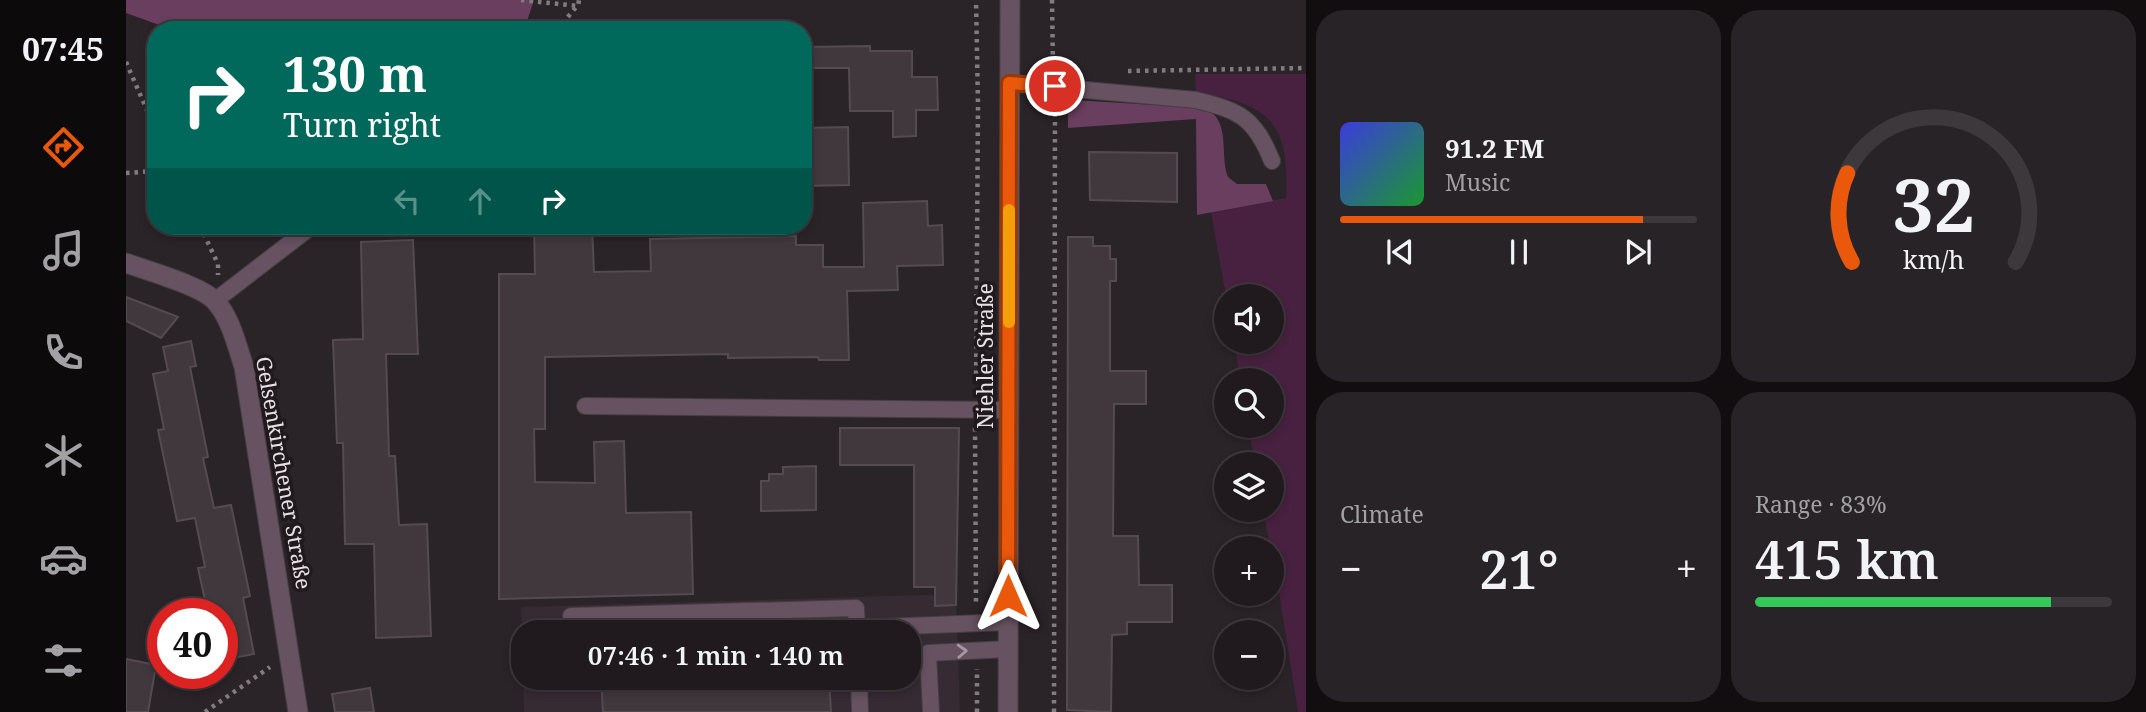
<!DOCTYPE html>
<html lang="en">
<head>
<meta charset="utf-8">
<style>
  :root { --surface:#201a1e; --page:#282327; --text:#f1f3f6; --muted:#a2a1a4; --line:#3d383c; --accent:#ea580c }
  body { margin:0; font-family:"Noto Serif",serif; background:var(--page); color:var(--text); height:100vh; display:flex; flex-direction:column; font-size:26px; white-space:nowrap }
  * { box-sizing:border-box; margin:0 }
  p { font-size:23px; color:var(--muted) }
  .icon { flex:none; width:38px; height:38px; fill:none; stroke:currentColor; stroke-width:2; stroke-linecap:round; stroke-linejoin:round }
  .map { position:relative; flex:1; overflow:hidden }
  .drawer { display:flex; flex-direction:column; gap:10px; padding:10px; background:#120e10; width:840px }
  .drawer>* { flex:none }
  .guide { position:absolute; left:21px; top:21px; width:665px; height:214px; border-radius:28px; box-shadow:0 4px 10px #0003,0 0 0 2px var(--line); background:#00695c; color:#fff; overflow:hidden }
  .fabs { position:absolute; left:1088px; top:284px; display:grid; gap:14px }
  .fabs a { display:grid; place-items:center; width:70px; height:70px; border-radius:50%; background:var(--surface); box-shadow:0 4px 10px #0003,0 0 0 2px var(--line); font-size:35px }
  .speed { position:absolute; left:21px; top:598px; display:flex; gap:14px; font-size:35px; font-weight:700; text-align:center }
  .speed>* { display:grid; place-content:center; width:91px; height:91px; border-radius:50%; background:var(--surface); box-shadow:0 4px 10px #0003,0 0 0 2px var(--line); line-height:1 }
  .speed .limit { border:10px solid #d22; background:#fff; color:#111 }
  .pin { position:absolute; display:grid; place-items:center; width:60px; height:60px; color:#fff; margin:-30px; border:4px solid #fff; border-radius:50%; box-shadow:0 2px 7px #0007 }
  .me { position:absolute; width:77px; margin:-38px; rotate:0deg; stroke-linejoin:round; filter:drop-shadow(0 0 5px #0008) }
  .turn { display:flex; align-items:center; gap:24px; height:147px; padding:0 21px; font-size:32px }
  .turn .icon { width:91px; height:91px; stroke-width:2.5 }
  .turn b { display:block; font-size:49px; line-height:60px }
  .lanes { display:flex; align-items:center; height:66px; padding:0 21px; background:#0003; justify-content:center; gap:35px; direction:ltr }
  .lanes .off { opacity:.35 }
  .big { font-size:52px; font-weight:600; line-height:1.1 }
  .drawer .widget { flex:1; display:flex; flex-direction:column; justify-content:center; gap:10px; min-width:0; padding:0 24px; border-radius:28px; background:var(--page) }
  .drawer .dial { align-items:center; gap:0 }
  .dial svg { height:182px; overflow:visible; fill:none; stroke:var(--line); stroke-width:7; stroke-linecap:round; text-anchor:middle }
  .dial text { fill:var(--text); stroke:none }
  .song { display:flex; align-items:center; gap:21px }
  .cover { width:84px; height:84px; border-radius:10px; background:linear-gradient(135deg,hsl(240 70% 55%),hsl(130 70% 35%)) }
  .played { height:7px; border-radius:4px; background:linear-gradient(90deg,var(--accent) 85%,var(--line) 85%) }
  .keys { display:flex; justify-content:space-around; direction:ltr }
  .heat { display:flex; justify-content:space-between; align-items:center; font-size:38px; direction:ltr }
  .charge { height:10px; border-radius:5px; background:linear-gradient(90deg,#34c759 83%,var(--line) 0) }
  .drawer .tiles { flex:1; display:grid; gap:10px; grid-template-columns:repeat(2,1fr) }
  .trip { position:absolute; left:385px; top:620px; width:410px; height:70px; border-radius:28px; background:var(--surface); box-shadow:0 4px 10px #0003,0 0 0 2px var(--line); font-weight:600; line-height:70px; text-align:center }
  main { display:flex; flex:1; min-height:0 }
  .tabs { display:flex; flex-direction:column; width:126px; justify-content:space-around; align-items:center; background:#0d0a0c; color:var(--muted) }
  .tabs .icon { width:49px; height:49px }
  .tabs .current { color:var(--accent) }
  .tabs b { font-size:32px; color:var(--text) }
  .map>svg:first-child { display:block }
  .built { fill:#362a33; fill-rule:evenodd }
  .green { fill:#47213f }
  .forest { fill:#693e5f }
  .building { fill:#40383d; stroke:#534b51; stroke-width:2 }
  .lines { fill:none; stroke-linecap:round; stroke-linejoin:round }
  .service-casing { stroke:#443e42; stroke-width:18 }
  .minor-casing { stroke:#443e42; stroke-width:21 }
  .tertiary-casing { stroke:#443e42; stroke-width:21 }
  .path { stroke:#827c80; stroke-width:4.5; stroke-dasharray:3.5 5; stroke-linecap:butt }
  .service { stroke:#665260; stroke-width:16 }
  .minor { stroke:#665260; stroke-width:19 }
  .tertiary { stroke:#665260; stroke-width:19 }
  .oneway { stroke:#a69aa2 }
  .route-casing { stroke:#983908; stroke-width:18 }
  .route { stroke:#ea580c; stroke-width:12 }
  .slow { stroke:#f59e0b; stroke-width:12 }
  .labels { text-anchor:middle; stroke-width:7; stroke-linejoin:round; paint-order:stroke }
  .street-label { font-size:21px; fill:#e6e1e4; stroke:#20191e }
</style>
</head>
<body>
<main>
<nav class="tabs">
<b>07:45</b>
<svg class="icon current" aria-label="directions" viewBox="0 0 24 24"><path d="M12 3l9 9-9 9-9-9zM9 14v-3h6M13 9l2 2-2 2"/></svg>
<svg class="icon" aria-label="music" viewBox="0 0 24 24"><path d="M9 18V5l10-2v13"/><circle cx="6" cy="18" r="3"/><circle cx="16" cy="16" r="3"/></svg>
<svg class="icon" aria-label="phone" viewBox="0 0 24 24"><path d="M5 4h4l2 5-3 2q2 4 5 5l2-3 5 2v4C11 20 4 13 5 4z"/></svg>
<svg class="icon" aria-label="climate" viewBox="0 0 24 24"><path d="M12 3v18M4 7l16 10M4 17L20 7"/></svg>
<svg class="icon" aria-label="car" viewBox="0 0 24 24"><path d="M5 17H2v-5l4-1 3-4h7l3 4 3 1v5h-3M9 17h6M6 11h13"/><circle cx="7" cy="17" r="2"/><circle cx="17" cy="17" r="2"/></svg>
<svg class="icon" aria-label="filters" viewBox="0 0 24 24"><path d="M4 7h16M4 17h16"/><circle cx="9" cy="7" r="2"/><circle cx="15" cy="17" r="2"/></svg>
</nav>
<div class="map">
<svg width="1180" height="712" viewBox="0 0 1180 712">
  <rect width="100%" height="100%" fill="#2a2328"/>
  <path class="built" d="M830,594L834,712H398L395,607ZM397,632H782V677H397Z"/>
  <path class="green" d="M1069,74H1180V712H1172L1146,548H1144L1137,509H1146V464H1129L1122,425H1146V380H1114L1108,341H1146V296H1101V302L1085,212L1160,198C1164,122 1143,103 1070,93Z"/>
  <g class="forest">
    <path d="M0,0H408L398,30H47L0,13Z"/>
    <path d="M947,100L1079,108C1106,121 1093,155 1102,177L1111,184H1140L1147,201L1071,215L1070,119L942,128V102Z"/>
  </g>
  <g class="building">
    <path d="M744,46V51H786V77H811L812,110H790V136L767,137V111H724L723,68H677V47Z"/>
    <path d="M722,127L723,185L677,186V128Z"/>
    <path d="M963,152L1051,153V202L964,200Z"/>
    <path d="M801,201L802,226L816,225L817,265L771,266L772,290L721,291L723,360H693L692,357L602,358V354L419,357V429H408L409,482L469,483L468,442L498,441L500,513L565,512L567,594L373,599V274H409L408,226H466L468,272L525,271L524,239L670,236V245H697V267H738L737,203Z"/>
    <path d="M942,237H967V246H984V259H990V281H984V371H1020V404H988L987,536H1012L1013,585H1046V622H1001V634L986,635L985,712L941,710Z"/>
    <path d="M287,240L292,354H260L263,456H269L273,525L301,524L305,636L250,638L248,544H219L217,443H211L207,340L237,339L235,242Z"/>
    <path d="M0,297L52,317L35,338L0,321Z"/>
    <path d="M65,341L70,366L64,367L82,457L77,458L88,508L105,505L124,596L117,598L128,654L96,660V614H82L72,568L79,567L69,518L51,521L32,430L38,429L27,374L42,371L37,347Z"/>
    <path d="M714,428H833L830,605L809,606V587H788V465H714Z"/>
    <path d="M690,466V510L635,511V481H643V474H657V467Z"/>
    <path d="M0,659L30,665L22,712H0Z"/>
    <path d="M475,677H703L705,712H477Z"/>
    <path d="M244,688L248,712H209L206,694Z"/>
  </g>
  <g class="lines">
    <g class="service-casing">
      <g id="service">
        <path d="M883,83L1070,100C1114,111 1128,117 1146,161"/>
        <path d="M90,300L186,226"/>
        <path d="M459,406L882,410"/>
        <path d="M445,616L730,608L731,628"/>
        <path d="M731,632V628L882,622"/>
        <path d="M733,677L734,712"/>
        <path d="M805,712L802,653L882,649"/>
      </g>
    </g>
    <g class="minor-casing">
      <path id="minor" d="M0,263C21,271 77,286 90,302C105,319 111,346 118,367L172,712"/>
    </g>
    <g class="tertiary-casing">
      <path id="tertiary" d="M882,712L884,0"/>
    </g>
    <g class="path">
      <path d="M395,0L452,6L453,0"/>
      <path d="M926,0L927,67"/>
      <path d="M431,30L451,6"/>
      <path d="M0,62L30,131"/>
      <path d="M1002,71L1180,68"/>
      <path d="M0,173L30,171"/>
      <path d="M74,226L92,264V275"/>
      <path d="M850,391L852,105L850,0"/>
      <path d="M849,428L850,605"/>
      <path d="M79,712L144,667"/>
      <path d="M851,712V669"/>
      <path d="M928,712L929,107"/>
    </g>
    <use href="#service" class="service"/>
    <use href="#minor" class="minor"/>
    <use href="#tertiary" class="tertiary"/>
  </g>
  <defs><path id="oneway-chevron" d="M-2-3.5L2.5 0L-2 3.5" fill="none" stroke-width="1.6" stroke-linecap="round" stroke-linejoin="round" transform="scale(1.75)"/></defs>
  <use class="oneway" href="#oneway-chevron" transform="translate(836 651) rotate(-3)"/>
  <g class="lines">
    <g class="route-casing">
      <path id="route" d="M882,596L883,83L929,86"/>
    </g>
    <use href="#route" class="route"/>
    <path class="slow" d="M883,322V210"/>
  </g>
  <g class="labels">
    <g class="street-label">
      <text transform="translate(860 356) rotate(-90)" y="7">Niehler Straße</text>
      <text transform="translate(157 473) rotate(80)" y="7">Gelsenkirchener Straße</text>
    </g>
  </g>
</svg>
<div class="fabs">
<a><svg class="icon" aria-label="sound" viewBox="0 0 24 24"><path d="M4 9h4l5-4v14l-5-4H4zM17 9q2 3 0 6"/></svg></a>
<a><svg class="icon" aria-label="search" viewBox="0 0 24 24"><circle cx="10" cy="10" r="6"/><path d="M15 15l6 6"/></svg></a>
<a><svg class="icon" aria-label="layers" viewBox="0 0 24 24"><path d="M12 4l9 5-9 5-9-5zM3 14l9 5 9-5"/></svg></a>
<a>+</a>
<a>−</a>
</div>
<div class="speed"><div class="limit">40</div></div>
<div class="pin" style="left:929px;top:86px;background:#d93025"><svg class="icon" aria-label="arrive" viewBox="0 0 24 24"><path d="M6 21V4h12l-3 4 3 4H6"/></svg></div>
<svg class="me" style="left:882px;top:596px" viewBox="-20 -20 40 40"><path d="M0-17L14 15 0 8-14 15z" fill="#ea580c" stroke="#fff" stroke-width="4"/></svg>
<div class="trip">07:46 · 1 min · 140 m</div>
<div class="guide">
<div class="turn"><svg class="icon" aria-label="right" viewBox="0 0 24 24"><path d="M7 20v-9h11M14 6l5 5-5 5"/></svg><div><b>130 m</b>Turn right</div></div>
<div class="lanes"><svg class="icon off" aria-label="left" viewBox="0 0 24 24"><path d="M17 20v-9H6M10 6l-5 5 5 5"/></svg><svg class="icon off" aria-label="ahead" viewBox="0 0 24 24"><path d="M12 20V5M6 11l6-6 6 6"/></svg><svg class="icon" aria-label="right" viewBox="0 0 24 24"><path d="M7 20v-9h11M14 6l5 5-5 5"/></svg></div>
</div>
</div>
<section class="drawer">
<div class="tiles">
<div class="widget">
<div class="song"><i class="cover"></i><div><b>91.2 FM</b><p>Music</p></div></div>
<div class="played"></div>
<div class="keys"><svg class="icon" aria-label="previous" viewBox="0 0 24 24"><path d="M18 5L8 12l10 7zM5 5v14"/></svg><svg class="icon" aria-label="pause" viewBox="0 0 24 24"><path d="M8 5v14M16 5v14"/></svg><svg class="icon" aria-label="next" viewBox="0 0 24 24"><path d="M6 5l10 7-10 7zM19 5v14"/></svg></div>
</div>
<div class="widget dial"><svg viewBox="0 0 100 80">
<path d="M14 69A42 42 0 1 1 86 69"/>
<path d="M14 69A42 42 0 0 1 12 30" stroke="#ea580c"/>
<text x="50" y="56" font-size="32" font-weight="700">32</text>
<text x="50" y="72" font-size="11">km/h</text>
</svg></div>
<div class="widget"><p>Climate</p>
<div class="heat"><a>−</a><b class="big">21°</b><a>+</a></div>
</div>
<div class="widget"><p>Range · 83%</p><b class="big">415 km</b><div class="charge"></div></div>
</div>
</section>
</main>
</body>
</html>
